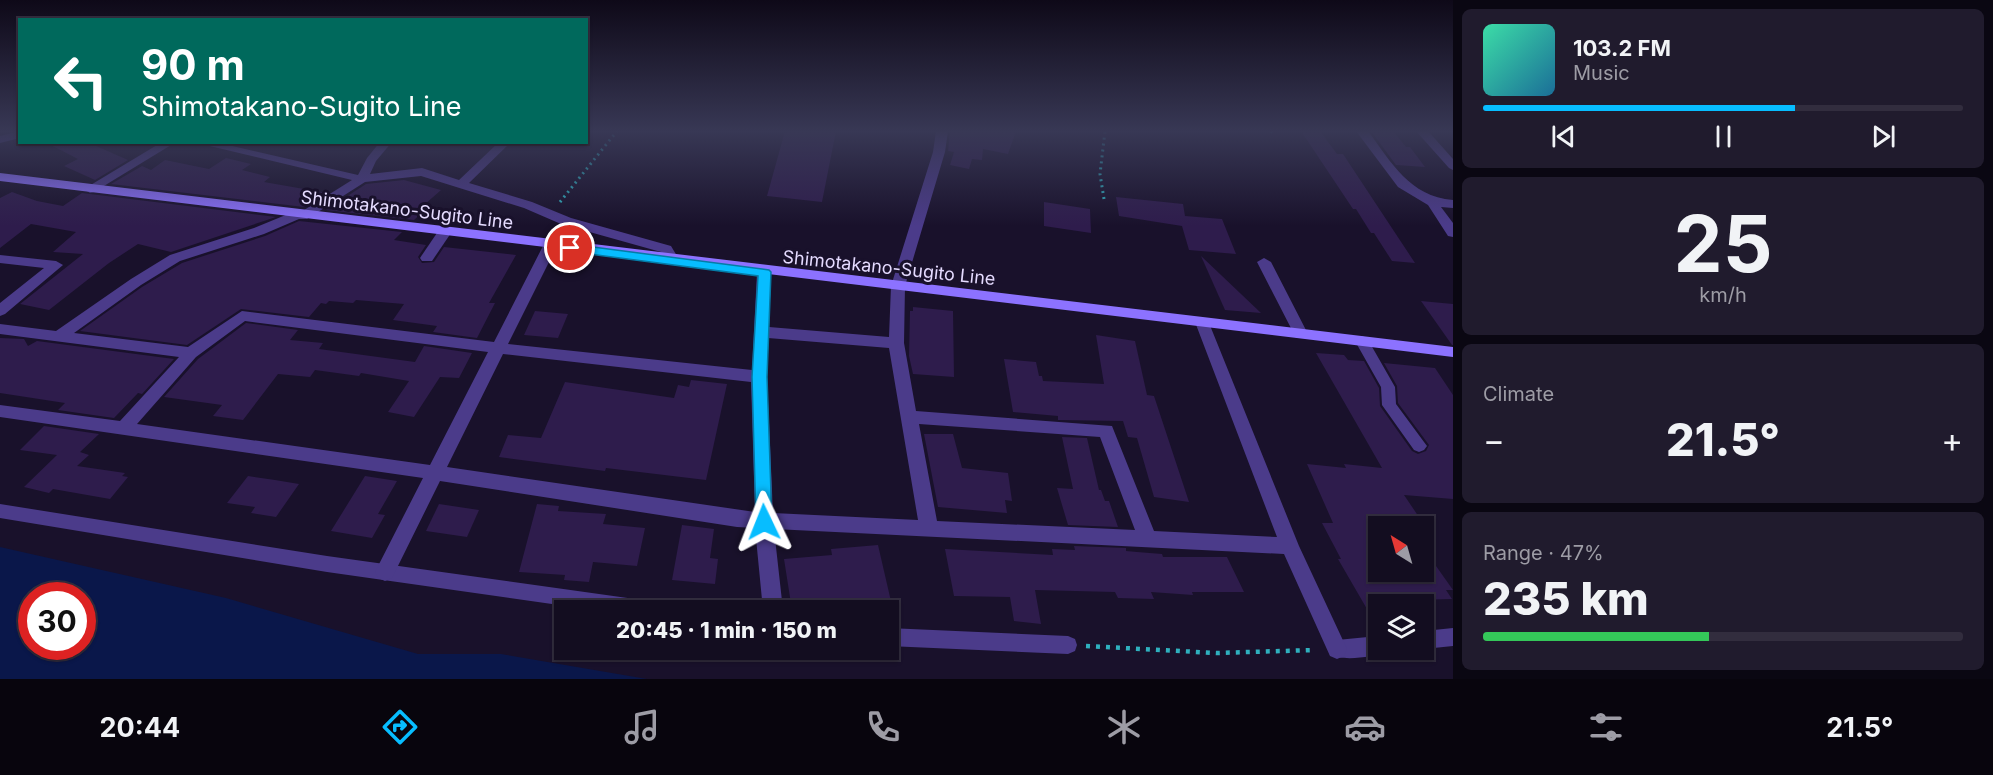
<!DOCTYPE html>
<html lang="en">
<head>
<meta charset="utf-8">
<style>
  :root { --surface:#130d20; --page:#201b2d; --text:#f1f3f6; --muted:#9d9ca5; --line:#322d3e; --accent:#07bdff }
  body { margin:0; font-family:Inter,sans-serif; background:var(--page); color:var(--text); height:100vh; display:flex; flex-direction:column; font-size:22px; white-space:nowrap }
  * { box-sizing:border-box; margin:0 }
  p { font-size:20px; color:var(--muted) }
  .icon { flex:none; width:33px; height:33px; fill:none; stroke:currentColor; stroke-width:2; stroke-linecap:round; stroke-linejoin:round }
  .map { position:relative; flex:1; overflow:hidden }
  .side { display:flex; flex-direction:column; gap:9px; padding:9px; background:#0a0712; width:540px }
  .side>* { flex:none }
  .banner { position:absolute; left:18px; top:18px; width:570px; height:126px; border-radius:0px; box-shadow:0 2px 4px #0004,0 0 0 2px var(--line); background:#00695c; color:#fff; overflow:hidden }
  .needle { width:39px; rotate:323deg }
  .fabs { position:absolute; left:1368px; top:516px; display:grid; gap:12px }
  .fabs a { display:grid; place-items:center; width:66px; height:66px; border-radius:0px; background:var(--surface); box-shadow:0 2px 4px #0004,0 0 0 2px var(--line); font-size:30px }
  .speed { position:absolute; left:18px; top:582px; display:flex; gap:12px; font-size:30px; font-weight:700; text-align:center }
  .speed>* { display:grid; place-content:center; width:78px; height:78px; border-radius:50%; background:var(--surface); box-shadow:0 2px 4px #0004,0 0 0 2px var(--line); line-height:1 }
  .speed .limit { border:9px solid #d22; background:#fff; color:#111 }
  .pin { position:absolute; display:grid; place-items:center; width:51px; height:51px; color:#fff; margin:-26px; border:3px solid #fff; border-radius:50%; box-shadow:0 2px 6px #0007 }
  .me { position:absolute; width:66px; margin:-33px; rotate:358deg; stroke-linejoin:round; filter:drop-shadow(0 0 4px #0008) }
  .turn { display:flex; align-items:center; gap:21px; height:126px; padding:0 24px; font-size:27px }
  .turn .icon { width:78px; height:78px; stroke-width:2.5 }
  .turn b { display:block; font-size:42px; line-height:51px }
  .big { font-size:45px; font-weight:800; line-height:1.1 }
  .side .card { flex:1; display:flex; flex-direction:column; justify-content:center; gap:9px; min-width:0; padding:0 21px; border-radius:9px; background:var(--page) }
  .side .dial { align-items:center; gap:0 }
  .dial b { font-size:78px; line-height:1 }
  .song { display:flex; align-items:center; gap:18px }
  .cover { width:72px; height:72px; border-radius:9px; background:linear-gradient(135deg,hsl(160 70% 55%),hsl(200 70% 35%)) }
  .played { height:6px; border-radius:3px; background:linear-gradient(90deg,var(--accent) 65%,var(--line) 65%) }
  .keys { display:flex; justify-content:space-around; direction:ltr }
  .heat { display:flex; justify-content:space-between; align-items:center; font-size:33px; direction:ltr }
  .charge { height:9px; border-radius:4px; background:linear-gradient(90deg,#34c759 47%,var(--line) 0) }
  .trip { position:absolute; left:554px; top:600px; width:345px; height:60px; border-radius:0px; background:var(--surface); box-shadow:0 2px 4px #0004,0 0 0 2px var(--line); font-weight:800; line-height:60px; text-align:center }
  .menu { display:flex; height:96px; justify-content:space-around; align-items:center; background:#08050d; color:var(--muted) }
  .menu .icon { width:42px; height:42px }
  .menu .on { color:var(--accent) }
  .menu b { font-size:27px; color:var(--text) }
  main { display:flex; flex:1; min-height:0 }
  .map>svg:first-child { display:block }
  .water { fill:#0a174a; fill-rule:evenodd }
  .building { fill:#2e1c4c }
  .lines { fill:none; stroke-linecap:round; stroke-linejoin:round }
  .path-far1 { stroke:#2fb0be; stroke-width:3; stroke-dasharray:2 4; stroke-linecap:butt }
  .path { stroke:#2fb0be; stroke-width:4.5; stroke-dasharray:4 6; stroke-linecap:butt }
  .lane { fill:#4b3b8a; fill-rule:evenodd }
  .street { fill:#4b3b8a; fill-rule:evenodd }
  .secondary { fill:#8c72ff; fill-rule:evenodd }
  .route { fill:#07bdff; stroke:#057ba6; stroke-width:1.5 }
  .labels { text-anchor:middle; stroke-width:6; stroke-linejoin:round; paint-order:stroke }
  .street-label { font-size:18px; fill:#e5dbff; stroke:#19112b }
</style>
</head>
<body>
<main>
<div class="map">
<svg width="1453" height="679" viewBox="0 0 1453 679">
  <rect width="100%" height="100%" fill="#19112b"/>
  <path class="water" d="M0,547L226,598L418,654H501L647,679H0ZM32,596H82V646H32Z"/>
  <g class="building">
    <path d="M785,131H836L822,202L767,196Z"/>
    <path d="M950,131H1016L1008,154L983,149L982,160L972,159L969,169L950,165L954,152L948,151Z"/>
    <path d="M1301,131H1320L1337,154H1343L1415,263L1392,261L1374,233H1371L1356,209H1353Z"/>
    <path d="M1371,131H1393L1406,147H1410L1425,167L1396,165Z"/>
    <path d="M45,142H87L128,160L95,180L64,166L78,159Z"/>
    <path d="M226,158L251,164L242,170L270,177L264,182L327,193L304,207L111,184L142,166L151,170L165,160L209,169Z"/>
    <path d="M404,180L441,190L424,205L429,206L414,220L326,210L366,184Z"/>
    <path d="M12,192L37,201L63,206L82,193L276,217L171,252L138,244L109,263L49,310L20,304L83,254L53,252L76,232L31,224L0,248V198Z"/>
    <path d="M1116,197L1183,204L1185,216L1222,219L1236,254L1189,250L1182,226L1119,216Z"/>
    <path d="M1044,202L1090,209L1091,233L1044,226Z"/>
    <path d="M299,221L402,232L394,240L426,245L418,257L422,263L434,262L444,247L516,255L489,303H495L477,338L433,332L437,326L393,320L404,304L356,300L353,303L329,301L326,304L321,303L309,317L241,309L187,345L80,331L142,287L182,263L265,236Z"/>
    <path d="M1201,256L1261,313L1225,310Z"/>
    <path d="M1421,301L1453,304V345H1452Z"/>
    <path d="M913,307L953,311L954,377L913,374L909,356L910,311H913Z"/>
    <path d="M535,311L568,314L558,338L524,335Z"/>
    <path d="M246,323L298,330L290,340L323,343L319,349L415,362L424,346L472,353L459,378L440,377L414,417L388,412L409,381L361,373L359,376L315,370L310,377L278,374L243,420L213,416L222,405L164,397L198,359Z"/>
    <path d="M1096,335L1135,341L1147,395L1154,396L1189,502L1154,497L1137,438L1128,437L1123,421L1058,420V416L1013,412L1004,359L1036,362L1039,376H1042L1043,381L1104,384Z"/>
    <path d="M0,338L24,339L28,346L37,341L174,359L142,394L138,393L114,418L58,410L65,403L0,393Z"/>
    <path d="M1316,353L1344,355L1348,360L1364,361L1379,388L1380,406L1412,451L1418,454L1426,451L1429,445L1398,403L1397,386L1384,363L1435,368L1453,395V499L1404,495L1425,526H1369L1378,545V572H1424V549L1453,590H1446L1452,599L1413,600L1415,604H1378V628L1338,559H1341L1322,523H1333L1307,464L1346,468L1344,464L1382,468Z"/>
    <path d="M691,380L727,384L706,480L606,468L605,471L499,457L508,435L541,438L565,382L674,398L678,385L689,387Z"/>
    <path d="M44,426L99,434L80,452L89,455L77,466L125,473L122,476L128,477L110,499L53,489L49,493L24,487L57,455L20,450Z"/>
    <path d="M924,434H953L962,468L1008,473L1012,501L1005,500L1007,513L938,507Z"/>
    <path d="M1062,437L1087,438L1099,490H1101L1105,501H1109L1118,527L1068,525L1057,488L1073,489Z"/>
    <path d="M248,476L275,480L299,484L276,517L251,513L255,507L227,503Z"/>
    <path d="M365,476L397,481L378,514L385,515L372,538L331,531Z"/>
    <path d="M439,504L479,510L467,537L426,531Z"/>
    <path d="M537,504L559,506L558,511L606,514L603,524L645,528L637,566L593,562L589,582L564,580L565,575L519,572Z"/>
    <path d="M682,525L714,529L710,558L718,559L715,584L672,580Z"/>
    <path d="M878,545L893,610H792L784,559L832,555L831,549Z"/>
    <path d="M1074,546L1126,548V551L1137,552L1162,554L1163,557H1227L1244,592H1192L1193,595L1151,592L1154,599L1118,598L1115,592L1035,590L1041,624L1014,621L1010,597L954,596L945,549L1053,555L1052,549L1075,550Z"/>
  </g>
  <g class="lines">
    <g class="path-far1">
      <path d="M1271,131L1273,133"/>
      <path d="M1104,199L1100,174L1105,131"/>
      <path d="M560,202L617,131"/>
    </g>
    <path class="path" d="M1086,646L1216,653L1315,650"/>
    <g class="lane">
      <path d="M1362,336L1367,338L1395,387L1396,404L1424,442L1427,446L1424,450L1419,452L1414,450L1382,405L1381,387L1355,341Z"/>
      <path d="M0,504L327,556L649,601L655,604L658,610H594L327,572L0,518Z"/>
      <path d="M888,628L1068,636L1075,639L1077,645L1075,651L1068,654L888,646Z"/>
      <path d="M1453,628V646L1424,649V631Z"/>
      <path d="M1378,636V650H1385C1375,658 1343,661 1330,655L1328,649L1330,643L1337,640Z"/>
    </g>
    <g class="street">
      <path d="M20,131V138L0,143V136Z"/>
      <path d="M936,131H948L945,152L905,286L904,343L916,411L1112,426L1154,531L1277,537L1195,322L1197,318H1207L1299,546L1347,649L1344,656L1337,659L1330,656L1284,554L774,529L783,610H763L755,528L737,527L440,481L392,578L385,581L378,578L375,572L423,478L0,417V405L120,421L179,357L0,334V324L56,331L131,279L170,255L254,228L293,212H301L352,180L193,142H215L358,175L367,158L380,142H392L376,161L370,174L422,168L459,180L499,142H511L469,183L532,202L571,218L671,246L680,261L678,264H668L661,252L561,224L524,208L421,176L365,182L307,219H299L264,234L180,261L141,285L74,333L188,347L242,311L494,342L543,246L550,242L557,246L508,344L752,370L757,272L764,268L771,272L769,327L889,337L891,286L933,152ZM245,321L488,352L430,465L137,424L196,357ZM768,338L889,348L918,520L773,513L767,377ZM503,354L751,382L755,512L447,467ZM919,424L1100,437L1135,530L937,521Z"/>
      <path d="M1356,131H1368C1392,163 1409,196 1453,200V208L1441,207L1453,223V237L1448,236L1428,205L1398,187Z"/>
      <path d="M1416,131H1428L1453,159V170L1449,168Z"/>
      <path d="M162,142H176L94,192L90,193L84,189Z"/>
      <path d="M444,229L451,233L432,261H422L420,258L422,255L439,230Z"/>
      <path d="M0,255L56,261L63,265L5,314L0,316V303L44,268L0,263Z"/>
      <path d="M1264,258L1271,262L1308,334L1306,338H1296L1294,334L1257,262Z"/>
    </g>
    <path class="secondary" d="M0,173L1453,347V357L0,181Z"/>
  </g>
  <linearGradient id="sky" x2="0" y2="1"><stop stop-color="#0e0918"/><stop offset="0.58" stop-color="#383855"/><stop offset="1" stop-color="#383855" stop-opacity="0"/></linearGradient>
  <rect width="1453" height="226" fill="url(#sky)"/>
  <path class="route" d="M570,244L769,270L771,272L767,377L772,522L770,527L764,529L758,527L756,522L752,377L758,276L566,251L564,248Z"/>
  <g class="labels">
    <g class="street-label">
      <text transform="translate(407 210) rotate(7)" y="6">Shimotakano-Sugito Line</text>
      <text transform="translate(889 268) rotate(6)" y="6">Shimotakano-Sugito Line</text>
    </g>
  </g>
</svg>
<div class="fabs">
<a><svg class="needle" viewBox="-14 -14 28 28"><path d="M0-13l5 13h-10z" fill="#e53935"/><path d="M0 13l5-13h-10z" fill="#9d9ca5"/></svg></a>
<a><svg class="icon" aria-label="layers" viewBox="0 0 24 24"><path d="M12 4l9 5-9 5-9-5zM3 14l9 5 9-5"/></svg></a>
</div>
<div class="speed"><div class="limit">30</div></div>
<div class="pin" style="left:570px;top:248px;background:#d93025"><svg class="icon" aria-label="arrive" viewBox="0 0 24 24"><path d="M6 21V4h12l-3 4 3 4H6"/></svg></div>
<svg class="me" style="left:764px;top:522px" viewBox="-20 -20 40 40"><path d="M0-17L14 15 0 8-14 15z" fill="#07bdff" stroke="#fff" stroke-width="4"/></svg>
<div class="trip">20:45 · 1 min · 150 m</div>
<div class="banner">
<div class="turn"><svg class="icon" aria-label="left" viewBox="0 0 24 24"><path d="M17 20v-9H6M10 6l-5 5 5 5"/></svg><div><b>90 m</b>Shimotakano-Sugito Line</div></div>
</div>
</div>
<section class="side">
<div class="card">
<div class="song"><i class="cover"></i><div><b>103.2 FM</b><p>Music</p></div></div>
<div class="played"></div>
<div class="keys"><svg class="icon" aria-label="previous" viewBox="0 0 24 24"><path d="M18 5L8 12l10 7zM5 5v14"/></svg><svg class="icon" aria-label="pause" viewBox="0 0 24 24"><path d="M8 5v14M16 5v14"/></svg><svg class="icon" aria-label="next" viewBox="0 0 24 24"><path d="M6 5l10 7-10 7zM19 5v14"/></svg></div>
</div>
<div class="card dial"><b>25</b><p>km/h</p></div>
<div class="card"><p>Climate</p>
<div class="heat"><a>−</a><b class="big">21.5°</b><a>+</a></div>
</div>
<div class="card"><p>Range · 47%</p><b class="big">235 km</b><div class="charge"></div></div>
</section>
</main>
<nav class="menu">
<b>20:44</b>
<svg class="icon on" aria-label="directions" viewBox="0 0 24 24"><path d="M12 3l9 9-9 9-9-9zM9 14v-3h6M13 9l2 2-2 2"/></svg>
<svg class="icon" aria-label="music" viewBox="0 0 24 24"><path d="M9 18V5l10-2v13"/><circle cx="6" cy="18" r="3"/><circle cx="16" cy="16" r="3"/></svg>
<svg class="icon" aria-label="phone" viewBox="0 0 24 24"><path d="M5 4h4l2 5-3 2q2 4 5 5l2-3 5 2v4C11 20 4 13 5 4z"/></svg>
<svg class="icon" aria-label="climate" viewBox="0 0 24 24"><path d="M12 3v18M4 7l16 10M4 17L20 7"/></svg>
<svg class="icon" aria-label="car" viewBox="0 0 24 24"><path d="M5 17H2v-5l4-1 3-4h7l3 4 3 1v5h-3M9 17h6M6 11h13"/><circle cx="7" cy="17" r="2"/><circle cx="17" cy="17" r="2"/></svg>
<svg class="icon" aria-label="filters" viewBox="0 0 24 24"><path d="M4 7h16M4 17h16"/><circle cx="9" cy="7" r="2"/><circle cx="15" cy="17" r="2"/></svg>
<b>21.5°</b>
</nav>
</body>
</html>
